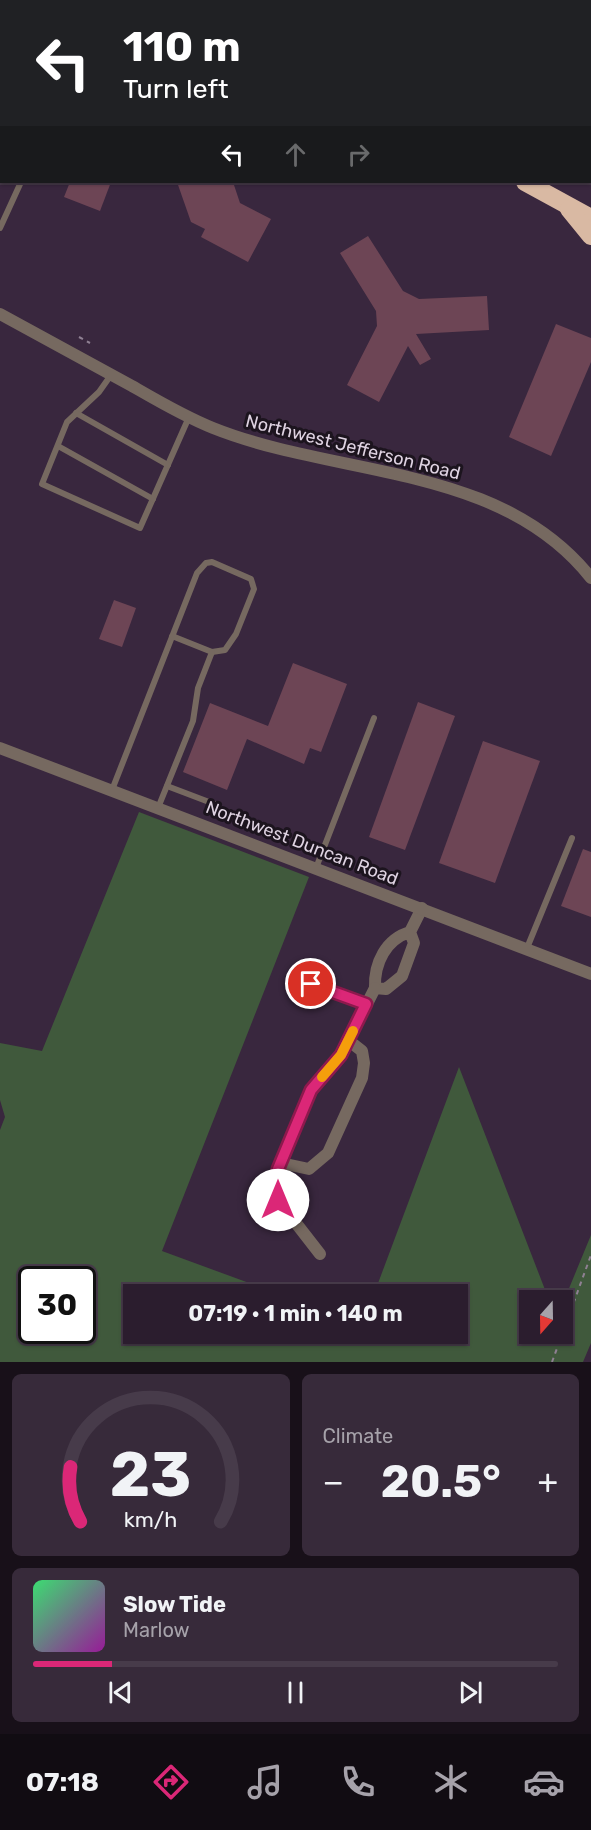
<!DOCTYPE html>
<html lang="en">
<head>
<meta charset="utf-8">
<style>
  :root { --surface:#2b1d2e; --page:#372a3a; --text:#f1f3f6; --muted:#a6a2aa; --line:#473b4a; --accent:#db2777 }
  body { margin:0; font-family:Rubik,sans-serif; background:var(--page); color:var(--text); height:100vh; display:flex; flex-direction:column; font-size:22px; white-space:nowrap }
  * { box-sizing:border-box; margin:0 }
  p { font-size:20px; color:var(--muted) }
  .icon { flex:none; width:33px; height:33px; fill:none; stroke:currentColor; stroke-width:2; stroke-linecap:round; stroke-linejoin:round }
  .map { position:relative; height:1362px; overflow:hidden }
  .sheet { display:flex; flex-direction:column; gap:12px; padding:12px; background:#181019; flex:1 }
  .sheet>* { flex:none }
  .top-card { position:absolute; left:0px; top:0px; width:591px; height:183px; box-shadow:0 2px 4px #0004,0 0 0 2px var(--line); background:#202124; color:#fff; overflow:hidden }
  .needle { width:39px; rotate:200deg }
  .tools { position:absolute; left:519px; top:1290px; display:grid; gap:12px }
  .tools a { display:grid; place-items:center; width:54px; height:54px; border-radius:0px; background:var(--surface); box-shadow:0 2px 4px #0004,0 0 0 2px var(--line); font-size:30px }
  .speed { position:absolute; left:18px; top:1266px; display:flex; gap:12px; font-size:30px; font-weight:700; text-align:center }
  .speed>* { display:grid; place-content:center; width:78px; height:78px; border-radius:50%; background:var(--surface); box-shadow:0 2px 4px #0004,0 0 0 2px var(--line); line-height:1 }
  .speed .limit { border:3px solid #111; border-radius:9px; background:#fff; color:#111 }
  .pin { position:absolute; display:grid; place-items:center; width:51px; height:51px; color:#fff; margin:-26px; border:3px solid #fff; border-radius:50%; box-shadow:0 2px 6px #0007 }
  .me { position:absolute; width:66px; margin:-33px; rotate:0deg; stroke-linejoin:round; filter:drop-shadow(0 0 4px #0008) }
  .turn { display:flex; align-items:center; gap:21px; height:126px; padding:0 24px; font-size:27px }
  .turn .icon { width:78px; height:78px; stroke-width:2.5 }
  .turn b { display:block; font-size:42px; line-height:51px }
  .lanes { display:flex; align-items:center; height:57px; padding:0 24px; background:#0003; justify-content:center; gap:30px; direction:ltr }
  .lanes .off { opacity:.35 }
  .big { font-size:45px; font-weight:700; line-height:1.1 }
  .sheet .card { flex:1; display:flex; flex-direction:column; justify-content:center; gap:9px; min-width:0; padding:0 21px; border-radius:9px; background:var(--page) }
  .sheet .dial { align-items:center; gap:0 }
  .dial svg { height:156px; overflow:visible; fill:none; stroke:var(--line); stroke-width:7; stroke-linecap:round; text-anchor:middle }
  .dial text { fill:var(--text); stroke:none }
  .song { display:flex; align-items:center; gap:18px }
  .cover { width:72px; height:72px; border-radius:9px; background:linear-gradient(135deg,hsl(140 70% 55%),hsl(300 70% 35%)) }
  .played { height:6px; border-radius:3px; background:linear-gradient(90deg,var(--accent) 15%,var(--line) 15%) }
  .keys { display:flex; justify-content:space-around; direction:ltr }
  .heat { display:flex; justify-content:space-between; align-items:center; font-size:33px; direction:ltr }
  .sheet .tiles { flex:1; display:grid; gap:12px; grid-template-columns:1fr 1fr }
  .card:last-child { grid-column:span 2 }
  .trip { position:absolute; left:123px; top:1284px; width:345px; height:60px; border-radius:0px; background:var(--surface); box-shadow:0 2px 4px #0004,0 0 0 2px var(--line); font-weight:700; line-height:60px; text-align:center }
  .dock { display:flex; height:96px; justify-content:space-around; align-items:center; background:#110c12; color:var(--muted) }
  .dock .icon { width:42px; height:42px }
  .dock .current { color:var(--accent) }
  .dock b { font-size:27px; color:var(--text) }
  .map>svg:first-child { display:block }
  .green { fill:#40593c; fill-rule:evenodd }
  .building { fill:#6d4555 }
  .lines { fill:none; stroke-linecap:round; stroke-linejoin:round }
  .path { stroke:#8f8093; stroke-width:2; stroke-dasharray:4.5 4.5; stroke-linecap:butt }
  .service { stroke:#766960; stroke-width:6 }
  .minor { stroke:#766960; stroke-width:12 }
  .tertiary { stroke:#766960; stroke-width:12 }
  .motorway { stroke:#d9b9a3; stroke-width:18 }
  .route-casing { stroke:#8e194d; stroke-width:15 }
  .route { stroke:#db2777; stroke-width:10 }
  .slow { stroke:#f59e0b; stroke-width:10 }
  .labels { text-anchor:middle; stroke-width:6; stroke-linejoin:round; paint-order:stroke }
  .street-label { font-size:18px; fill:#dfd3e2; stroke:#1c141e }
</style>
</head>
<body>
<div class="map">
<svg width="591" height="1362" viewBox="0 0 591 1362">
  <rect width="100%" height="100%" fill="#39273e"/>
  <path class="green" d="M139,812L309,877L162,1251L279,1294H134V1334H458V1294H374L459,1067L549,1300H530V1334H562L563,1303L591,1235V1343L583,1362H0V1130L5,1117L0,1100V1043L42,1051ZM32,1280H82V1330H32Z"/>
  <g class="building">
    <path d="M70,182H111L100,211L64,197Z"/>
    <path d="M177,182H233L240,203L271,219L248,262L201,237L205,229L191,222Z"/>
    <path d="M368,236L403,291L419,299L487,296L489,330L416,334L431,359L420,365L408,346L379,402L347,385L377,326L376,311L340,253Z"/>
    <path d="M556,324L591,338V362L551,456L509,437Z"/>
    <path d="M114,600L136,608L122,647L99,639Z"/>
    <path d="M293,663L347,684L321,752L310,748L304,764L247,739L227,790L183,772L210,703L268,726Z"/>
    <path d="M418,702L455,716L405,850L369,837Z"/>
    <path d="M483,741L540,761L495,883L439,863Z"/>
    <path d="M583,849L591,852V917L561,906Z"/>
  </g>
  <g class="lines">
    <g class="path">
      <path d="M79,337L90,343"/>
      <path d="M552,1362L591,1255"/>
    </g>
    <g class="service">
      <path d="M0,228L21,182"/>
      <path d="M111,375L99,392L67,422L42,484L140,528L189,417"/>
      <path d="M76,413L168,465"/>
      <path d="M58,446L153,499"/>
      <path d="M167,786L217,805"/>
      <path d="M112,790L197,573L206,563L212,562L251,579L254,589L236,634L225,650L212,652L172,636"/>
      <path d="M158,808L193,721L198,688L212,652"/>
      <path d="M316,868L374,718"/>
      <path d="M527,948L572,838"/>
    </g>
    <g class="minor">
      <path d="M394,0L397,2"/>
      <path d="M590,107L591,108"/>
      <path d="M0,314C44,338 88,362 132,386C158,401 185,417 213,428C338,478 500,463 591,578"/>
      <path d="M410,932L414,943L402,976L386,989L375,988C374,963 386,939 410,932L422,908"/>
      <path d="M293,977L366,1004"/>
      <path d="M281,1163L309,1169L328,1153L362,1078L364,1063L362,1051L348,1040"/>
      <path d="M320,1254L278,1200L275,1186L278,1169L311,1090L341,1055L375,988"/>
    </g>
    <path class="tertiary" d="M0,748L591,974"/>
    <g class="motorway">
      <path d="M194,0L197,2"/>
      <path d="M266,0L269,2"/>
      <path d="M590,170L591,171"/>
      <path d="M525,182L591,218"/>
      <path d="M569,209L591,236"/>
    </g>
  </g>
  <g class="lines">
    <g class="route-casing">
      <path id="route" d="M278,1200L275,1186L278,1169L311,1090L341,1055L366,1004L311,984"/>
    </g>
    <use href="#route" class="route"/>
    <path class="slow" d="M322,1077L341,1055L353,1031"/>
  </g>
  <g class="labels">
    <g class="street-label">
      <text transform="translate(353 447) rotate(14)" y="6">Northwest Jefferson Road</text>
      <text transform="translate(302 843) rotate(21)" y="6">Northwest Duncan Road</text>
    </g>
  </g>
</svg>
<div class="tools">
<a><svg class="needle" viewBox="-14 -14 28 28"><path d="M0-13l5 13h-10z" fill="#e53935"/><path d="M0 13l5-13h-10z" fill="#a6a2aa"/></svg></a>
</div>
<div class="speed"><div class="limit">30</div></div>
<div class="pin" style="left:311px;top:984px;background:#d93025"><svg class="icon" aria-label="arrive" viewBox="0 0 24 24"><path d="M6 21V4h12l-3 4 3 4H6"/></svg></div>
<svg class="me" style="left:278px;top:1200px" viewBox="-20 -20 40 40"><circle r="19" fill="#fff"/><path d="M0-13L10 11 0 6-10 11z" fill="#db2777"/></svg>
<div class="trip">07:19 · 1 min · 140 m</div>
<div class="top-card">
<div class="turn"><svg class="icon" aria-label="left" viewBox="0 0 24 24"><path d="M17 20v-9H6M10 6l-5 5 5 5"/></svg><div><b>110 m</b>Turn left</div></div>
<div class="lanes"><svg class="icon" aria-label="left" viewBox="0 0 24 24"><path d="M17 20v-9H6M10 6l-5 5 5 5"/></svg><svg class="icon off" aria-label="ahead" viewBox="0 0 24 24"><path d="M12 20V5M6 11l6-6 6 6"/></svg><svg class="icon off" aria-label="right" viewBox="0 0 24 24"><path d="M7 20v-9h11M14 6l5 5-5 5"/></svg></div>
</div>
</div>
<section class="sheet">
<div class="tiles">
<div class="card dial"><svg viewBox="0 0 100 80">
<path d="M14 69A42 42 0 1 1 86 69"/>
<path d="M14 69A42 42 0 0 1 9 41" stroke="#db2777"/>
<text x="50" y="56" font-size="32" font-weight="700">23</text>
<text x="50" y="72" font-size="11">km/h</text>
</svg></div>
<div class="card"><p>Climate</p>
<div class="heat"><a>−</a><b class="big">20.5°</b><a>+</a></div>
</div>
<div class="card">
<div class="song"><i class="cover"></i><div><b>Slow Tide</b><p>Marlow</p></div></div>
<div class="played"></div>
<div class="keys"><svg class="icon" aria-label="previous" viewBox="0 0 24 24"><path d="M18 5L8 12l10 7zM5 5v14"/></svg><svg class="icon" aria-label="pause" viewBox="0 0 24 24"><path d="M8 5v14M16 5v14"/></svg><svg class="icon" aria-label="next" viewBox="0 0 24 24"><path d="M6 5l10 7-10 7zM19 5v14"/></svg></div>
</div>
</div>
</section>
<nav class="dock">
<b>07:18</b>
<svg class="icon current" aria-label="directions" viewBox="0 0 24 24"><path d="M12 3l9 9-9 9-9-9zM9 14v-3h6M13 9l2 2-2 2"/></svg>
<svg class="icon" aria-label="music" viewBox="0 0 24 24"><path d="M9 18V5l10-2v13"/><circle cx="6" cy="18" r="3"/><circle cx="16" cy="16" r="3"/></svg>
<svg class="icon" aria-label="phone" viewBox="0 0 24 24"><path d="M5 4h4l2 5-3 2q2 4 5 5l2-3 5 2v4C11 20 4 13 5 4z"/></svg>
<svg class="icon" aria-label="climate" viewBox="0 0 24 24"><path d="M12 3v18M4 7l16 10M4 17L20 7"/></svg>
<svg class="icon" aria-label="car" viewBox="0 0 24 24"><path d="M5 17H2v-5l4-1 3-4h7l3 4 3 1v5h-3M9 17h6M6 11h13"/><circle cx="7" cy="17" r="2"/><circle cx="17" cy="17" r="2"/></svg>
</nav>
</body>
</html>
